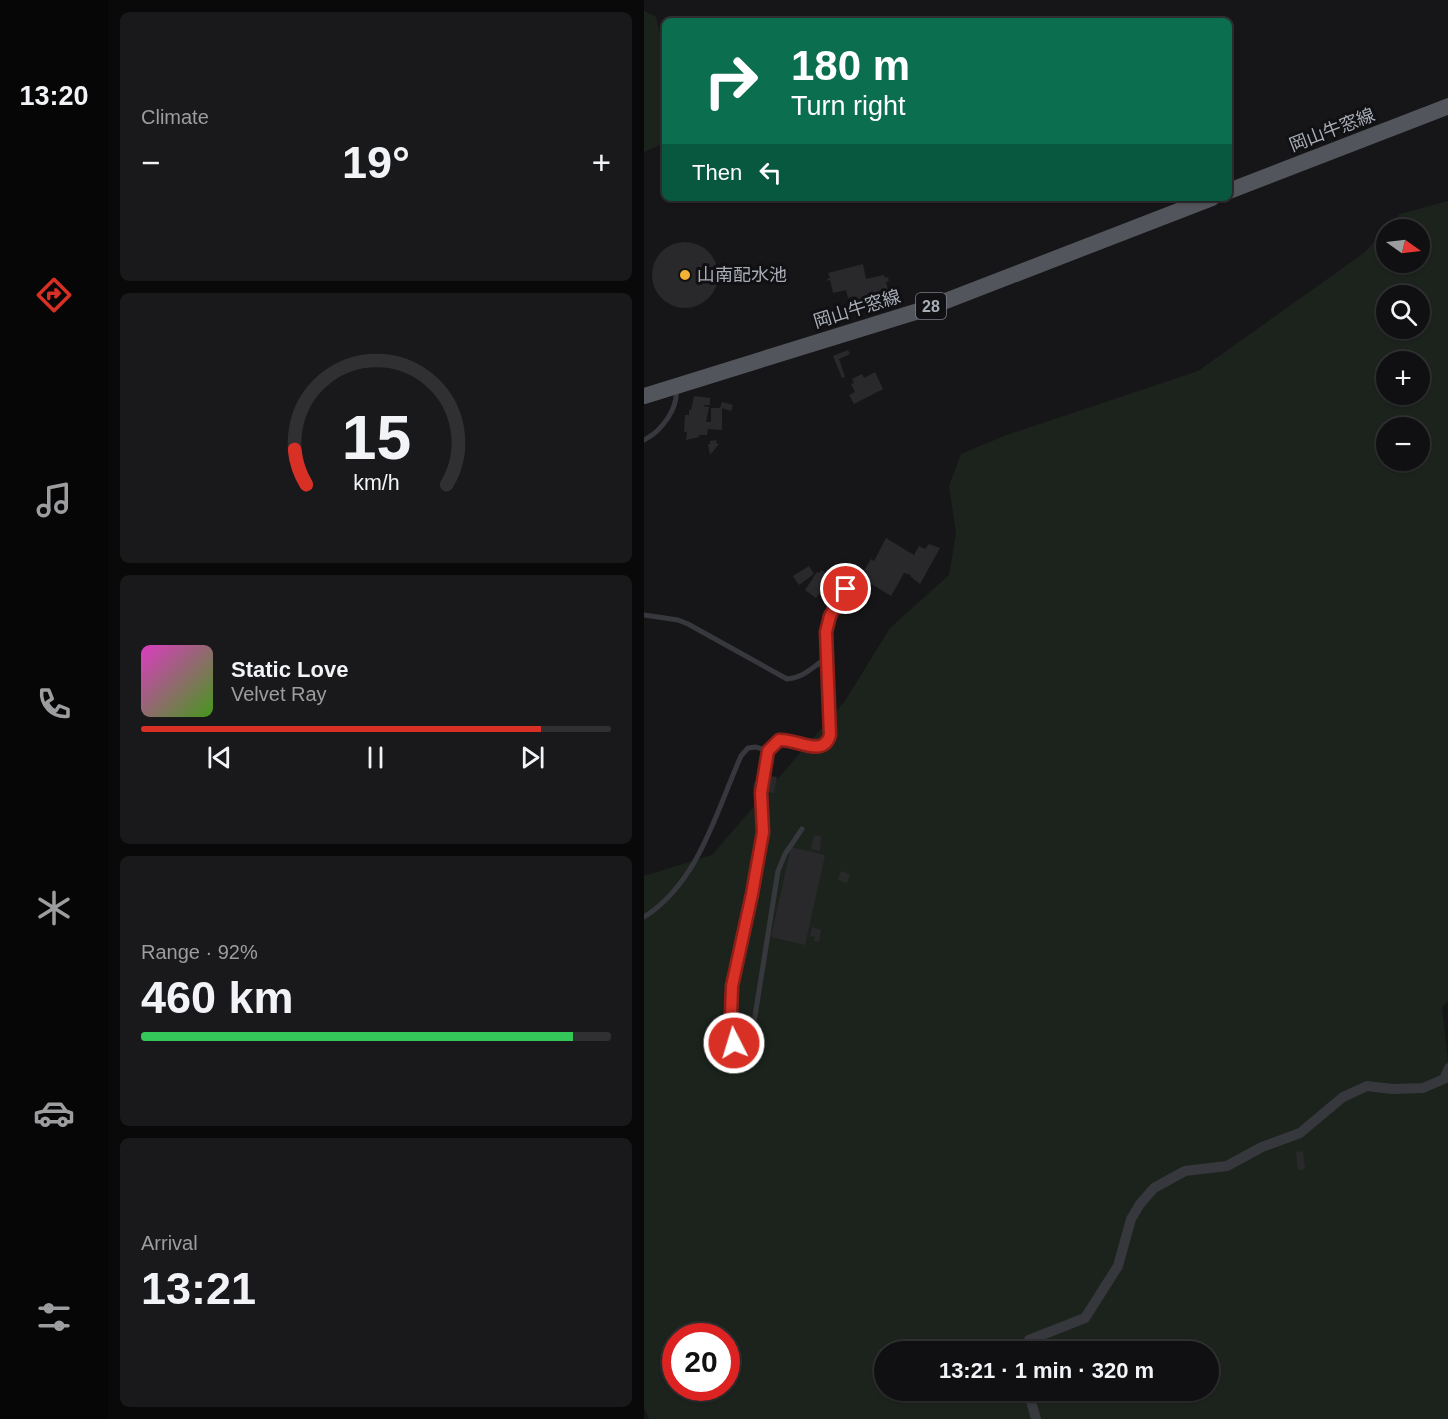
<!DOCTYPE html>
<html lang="en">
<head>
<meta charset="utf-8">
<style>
  :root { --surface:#101012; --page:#19191b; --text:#f1f3f6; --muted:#9c9d9f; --line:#303032; --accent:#d93025 }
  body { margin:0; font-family:Arial,"Noto Sans JP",sans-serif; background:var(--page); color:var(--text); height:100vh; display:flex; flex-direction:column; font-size:22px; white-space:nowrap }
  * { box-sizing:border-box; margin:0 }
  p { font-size:20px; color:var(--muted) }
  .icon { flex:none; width:33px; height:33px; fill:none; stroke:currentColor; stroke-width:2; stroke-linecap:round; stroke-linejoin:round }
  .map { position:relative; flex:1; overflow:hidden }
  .panel { display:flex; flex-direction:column; gap:12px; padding:12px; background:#09090a; width:536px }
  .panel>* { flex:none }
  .hud { position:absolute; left:18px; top:18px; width:570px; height:183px; border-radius:9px; box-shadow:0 2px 4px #0004,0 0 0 2px var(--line); background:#0b6e4f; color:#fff; overflow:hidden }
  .needle { width:39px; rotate:104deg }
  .tools { position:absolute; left:732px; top:219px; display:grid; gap:12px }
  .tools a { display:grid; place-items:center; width:54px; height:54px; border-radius:50%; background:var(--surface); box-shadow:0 2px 4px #0004,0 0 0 2px var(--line); font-size:30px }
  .speed { position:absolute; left:18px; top:1323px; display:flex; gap:12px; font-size:30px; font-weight:700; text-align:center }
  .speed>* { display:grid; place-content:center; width:78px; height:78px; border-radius:50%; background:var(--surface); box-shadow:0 2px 4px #0004,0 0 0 2px var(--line); line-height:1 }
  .speed .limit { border:9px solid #d22; background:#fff; color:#111 }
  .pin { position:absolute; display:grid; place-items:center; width:51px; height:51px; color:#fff; margin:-26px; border:3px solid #fff; border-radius:50%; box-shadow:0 2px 6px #0007 }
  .me { position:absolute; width:66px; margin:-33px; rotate:355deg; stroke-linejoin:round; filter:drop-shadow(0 0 4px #0008) }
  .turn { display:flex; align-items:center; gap:21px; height:126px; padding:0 30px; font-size:27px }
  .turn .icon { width:78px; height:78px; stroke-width:2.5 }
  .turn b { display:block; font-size:42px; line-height:51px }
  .then { display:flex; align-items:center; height:57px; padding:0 30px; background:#0003; gap:12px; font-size:22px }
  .big { font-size:45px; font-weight:700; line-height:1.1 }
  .panel .tile { flex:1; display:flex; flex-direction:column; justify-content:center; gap:9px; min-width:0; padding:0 21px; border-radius:9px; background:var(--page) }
  .panel .dial { align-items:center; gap:0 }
  .dial svg { height:156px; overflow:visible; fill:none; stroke:var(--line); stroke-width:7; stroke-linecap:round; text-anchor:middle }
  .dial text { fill:var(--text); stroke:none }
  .song { display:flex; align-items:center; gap:18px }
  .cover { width:72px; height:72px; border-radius:9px; background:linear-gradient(135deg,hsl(310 70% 55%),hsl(100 70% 35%)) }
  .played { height:6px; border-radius:3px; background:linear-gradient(90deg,var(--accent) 85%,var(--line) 85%) }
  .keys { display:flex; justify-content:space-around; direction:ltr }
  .heat { display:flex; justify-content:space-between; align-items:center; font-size:33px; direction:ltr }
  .charge { height:9px; border-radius:4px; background:linear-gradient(90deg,#34c759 92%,var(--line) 0) }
  .trip { position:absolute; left:230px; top:1341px; width:345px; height:60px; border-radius:30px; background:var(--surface); box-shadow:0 2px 4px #0004,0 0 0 2px var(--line); font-weight:700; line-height:60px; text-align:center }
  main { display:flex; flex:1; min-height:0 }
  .tab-bar { display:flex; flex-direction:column; width:108px; justify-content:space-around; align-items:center; background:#060607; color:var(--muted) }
  .tab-bar .icon { width:42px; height:42px }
  .tab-bar .on { color:var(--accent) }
  .tab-bar b { font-size:27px; color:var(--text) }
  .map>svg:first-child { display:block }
  .green { fill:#1c231d; fill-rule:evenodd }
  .building { fill:#29292c }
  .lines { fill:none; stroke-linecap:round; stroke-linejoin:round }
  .service { stroke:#37383d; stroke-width:5 }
  .minor { stroke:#37383d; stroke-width:10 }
  .primary { stroke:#53555c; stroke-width:16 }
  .route-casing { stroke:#8d1f18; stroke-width:15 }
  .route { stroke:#d93025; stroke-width:10 }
  .poi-dot { fill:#f2b134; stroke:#111113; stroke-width:2 }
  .labels { text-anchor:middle; stroke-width:6; stroke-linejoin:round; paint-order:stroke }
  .shield { fill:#111113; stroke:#7b7e86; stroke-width:1.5 }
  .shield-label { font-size:16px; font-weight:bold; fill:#a8adb8 }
  .street-label { font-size:18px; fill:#a8adb8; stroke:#111113 }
  .poi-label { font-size:18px; fill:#a8adb8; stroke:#111113; text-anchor:start }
</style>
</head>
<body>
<main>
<nav class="tab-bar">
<b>13:20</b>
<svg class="icon on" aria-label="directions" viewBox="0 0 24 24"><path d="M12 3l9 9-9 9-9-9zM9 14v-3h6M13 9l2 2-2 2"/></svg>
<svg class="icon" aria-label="music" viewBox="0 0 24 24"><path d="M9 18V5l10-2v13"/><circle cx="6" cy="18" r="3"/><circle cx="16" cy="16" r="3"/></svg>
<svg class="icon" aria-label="phone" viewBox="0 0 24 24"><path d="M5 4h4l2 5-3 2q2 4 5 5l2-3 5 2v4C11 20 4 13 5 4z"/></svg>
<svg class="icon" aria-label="climate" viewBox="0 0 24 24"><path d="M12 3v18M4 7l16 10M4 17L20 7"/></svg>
<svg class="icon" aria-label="car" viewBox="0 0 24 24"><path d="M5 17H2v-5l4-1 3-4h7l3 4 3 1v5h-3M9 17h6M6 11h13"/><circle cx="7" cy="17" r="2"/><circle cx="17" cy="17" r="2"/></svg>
<svg class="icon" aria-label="filters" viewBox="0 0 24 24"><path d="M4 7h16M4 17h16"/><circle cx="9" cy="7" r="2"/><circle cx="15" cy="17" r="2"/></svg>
</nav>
<section class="panel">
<div class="tile"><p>Climate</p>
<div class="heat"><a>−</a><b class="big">19°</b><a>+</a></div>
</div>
<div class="tile dial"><svg viewBox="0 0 100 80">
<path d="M14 69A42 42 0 1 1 86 69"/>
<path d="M14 69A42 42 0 0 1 8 51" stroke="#d93025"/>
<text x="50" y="56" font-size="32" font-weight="700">15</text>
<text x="50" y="72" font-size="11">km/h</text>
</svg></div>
<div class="tile">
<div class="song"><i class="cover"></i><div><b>Static Love</b><p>Velvet Ray</p></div></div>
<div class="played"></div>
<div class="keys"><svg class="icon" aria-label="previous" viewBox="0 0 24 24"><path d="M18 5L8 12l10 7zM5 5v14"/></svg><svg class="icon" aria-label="pause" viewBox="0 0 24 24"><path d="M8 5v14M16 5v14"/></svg><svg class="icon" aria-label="next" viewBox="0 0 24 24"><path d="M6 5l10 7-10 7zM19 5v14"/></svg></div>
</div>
<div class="tile"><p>Range · 92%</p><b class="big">460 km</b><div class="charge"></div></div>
<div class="tile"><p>Arrival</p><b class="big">13:21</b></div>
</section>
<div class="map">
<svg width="805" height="1419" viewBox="0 0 805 1419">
  <rect width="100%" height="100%" fill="#161618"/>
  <g class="green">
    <path d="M0,11L12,17L21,54V143L0,152Z"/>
    <path d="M804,201L805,1000L798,1007L805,1069L804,1419H5L0,1408V876L68,855L201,701L246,628L305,575L312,533L305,486L317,454L360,436L554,371L720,253L756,214ZM742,230H776V262H742ZM742,296H776V328H742ZM742,362H776V394H742ZM742,428H776V460H742ZM32,1336H82V1388H32ZM240,1352H564V1390H240Z"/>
  </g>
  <g class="building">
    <circle cx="41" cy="275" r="33"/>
    <path d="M219,264L222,279L240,275L241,278L244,277L245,281L242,282L245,294L211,302L210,296L204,298L202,290L189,293L186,280L183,281V279L186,278L184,273Z"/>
    <path d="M204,350L206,354L195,359L201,377L198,378L189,356Z"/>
    <path d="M231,372L239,389L210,404L205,395L211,392L214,398L207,384L210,383L208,379L218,374L220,378Z"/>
    <path d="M50,396L66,398V405H60V406L65,407L62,422H67V408H76L78,402L89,405L87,411L78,408V430L64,429L63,435H55V437L42,440L43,432H40L41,415H45V410H47Z"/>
    <path d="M72,440L73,444H75L66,455L64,444H66V441Z"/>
    <path d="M242,538L270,555L275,546L281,549L285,544L296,548L276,584L266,576L267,575L260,573L247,596L219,579L223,572L220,571L227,559L230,561Z"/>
    <path d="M165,566L170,574L155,585L149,576Z"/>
    <path d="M177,570L188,576L172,598L161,590L173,572L175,573Z"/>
    <path d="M126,776L133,777L130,793L109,790L110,782L124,785Z"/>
    <path d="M170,835L177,836L176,851L167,849Z"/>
    <path d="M147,847L181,855L161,945L127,937Z"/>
    <path d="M197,871L206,874L203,883L194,880Z"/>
    <path d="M168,927L177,930L175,942L170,941L171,937L166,936Z"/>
    <path d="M659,1151L661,1169L654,1170L652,1152Z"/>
  </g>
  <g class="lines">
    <g class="service">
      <path d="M0,440C18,431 35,408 32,387"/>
      <path d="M0,615L34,620L44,624L143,679C160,678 168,667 183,658"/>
      <path d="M124,751L135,740C152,738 179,759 186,735L182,631L186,616L202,589"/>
      <path d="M0,917C55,882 72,812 97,756L104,748L112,747L124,751L117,793L119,832L108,894L88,986L87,1014L90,1043L97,1046L108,1035L134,871L141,854L158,829"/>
    </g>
    <g class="minor">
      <path d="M378,1352L385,1340L441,1318L474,1266L487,1219L496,1204L510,1188L541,1171L583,1166L618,1147L656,1133L699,1097L723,1086L748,1089L779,1088L800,1079L805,1068"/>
      <path d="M384,1390L392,1419"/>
    </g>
    <g class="primary">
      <path d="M585,191L805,106"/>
      <path d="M0,396L281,309L568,198"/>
    </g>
  </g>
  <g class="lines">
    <g class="route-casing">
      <path id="route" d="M90,1043L87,1014L88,986L108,894L119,832L117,793L124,751L135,740C152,738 179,759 186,735L182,632L186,616L202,589"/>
    </g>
    <use href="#route" class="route"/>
  </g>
  <circle class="poi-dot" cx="41" cy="275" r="6"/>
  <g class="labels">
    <rect class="shield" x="272" y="293" width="30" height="26" rx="4.5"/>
    <g class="shield-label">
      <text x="287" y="312">28</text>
    </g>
    <g class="street-label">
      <text transform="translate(688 130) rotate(-21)" y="6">岡山牛窓線</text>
      <text transform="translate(213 309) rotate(-17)" y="6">岡山牛窓線</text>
    </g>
    <g class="poi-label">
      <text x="53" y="281">山南配水池</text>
    </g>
  </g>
</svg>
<div class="tools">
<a><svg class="needle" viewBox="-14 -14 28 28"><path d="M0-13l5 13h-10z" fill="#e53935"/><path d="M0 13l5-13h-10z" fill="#9c9d9f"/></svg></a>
<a><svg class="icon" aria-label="search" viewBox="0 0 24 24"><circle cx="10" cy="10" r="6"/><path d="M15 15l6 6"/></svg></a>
<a>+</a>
<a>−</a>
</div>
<div class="speed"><div class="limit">20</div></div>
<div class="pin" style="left:202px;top:589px;background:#d93025"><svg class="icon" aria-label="arrive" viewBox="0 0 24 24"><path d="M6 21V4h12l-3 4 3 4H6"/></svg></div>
<svg class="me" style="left:90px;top:1043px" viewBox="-20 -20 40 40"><circle r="17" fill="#d93025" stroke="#fff" stroke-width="3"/><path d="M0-11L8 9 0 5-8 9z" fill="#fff"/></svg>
<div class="trip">13:21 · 1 min · 320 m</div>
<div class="hud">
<div class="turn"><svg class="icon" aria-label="right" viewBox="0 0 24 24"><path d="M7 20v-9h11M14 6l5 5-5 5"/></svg><div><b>180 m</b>Turn right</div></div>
<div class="then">Then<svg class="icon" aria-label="left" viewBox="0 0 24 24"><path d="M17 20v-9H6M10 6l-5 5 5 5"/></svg></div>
</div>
</div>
</main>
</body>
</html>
